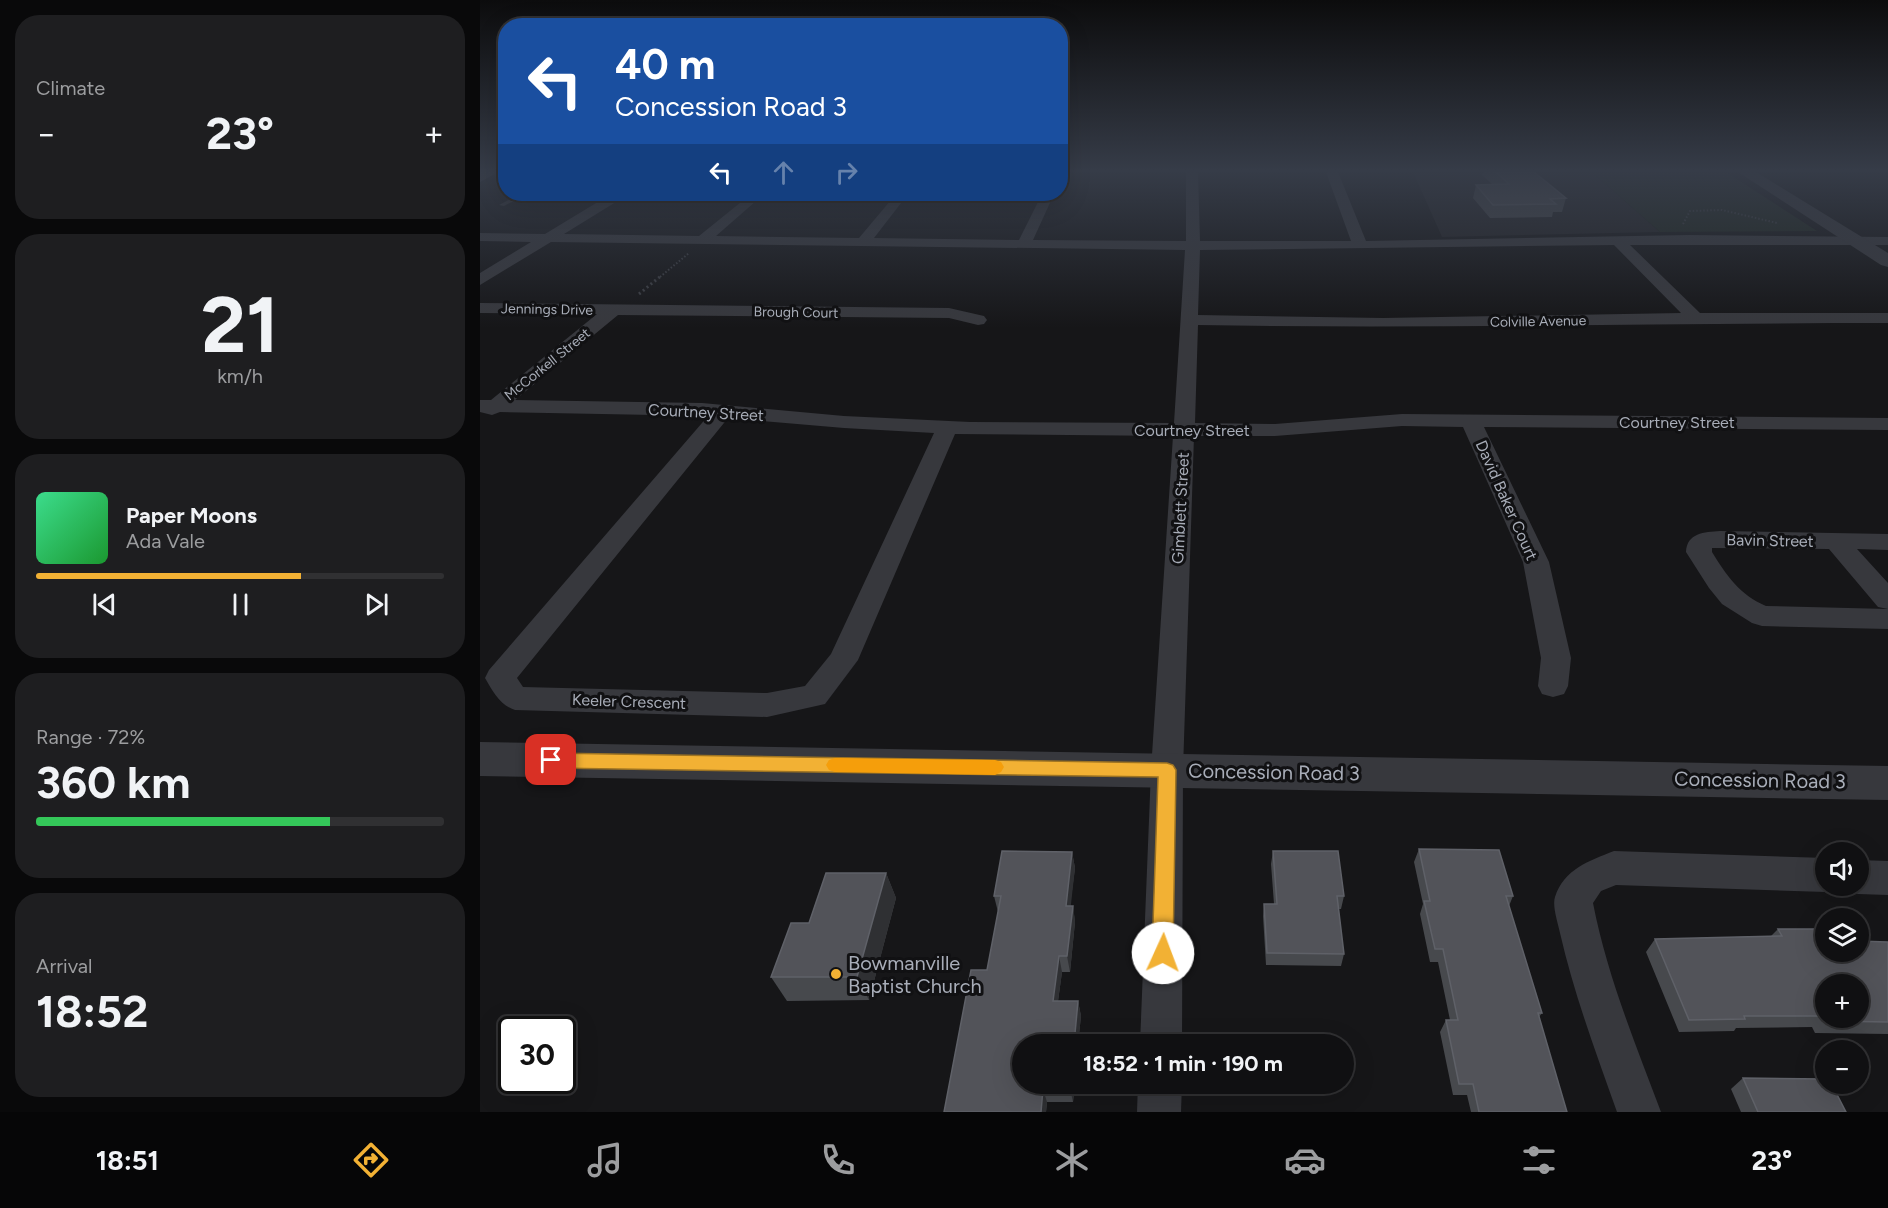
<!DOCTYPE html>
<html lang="en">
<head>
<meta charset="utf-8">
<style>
  :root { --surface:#101012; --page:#1e1e20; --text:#f1f3f6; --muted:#9c9d9f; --line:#303032; --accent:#f2b134 }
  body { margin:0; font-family:Figtree,sans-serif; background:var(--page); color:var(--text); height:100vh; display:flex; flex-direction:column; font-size:22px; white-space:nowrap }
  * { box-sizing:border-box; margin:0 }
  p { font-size:20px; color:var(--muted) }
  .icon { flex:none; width:33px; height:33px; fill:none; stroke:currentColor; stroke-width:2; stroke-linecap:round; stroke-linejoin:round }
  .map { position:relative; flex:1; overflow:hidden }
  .panel { display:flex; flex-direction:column; gap:15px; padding:15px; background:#09090a; width:480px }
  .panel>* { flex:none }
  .banner { position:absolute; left:18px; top:18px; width:570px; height:183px; border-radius:24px; box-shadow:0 6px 24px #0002,0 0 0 2px var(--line); background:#1a4fa0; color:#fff; overflow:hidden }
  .controls { position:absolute; left:1335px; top:842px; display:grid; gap:12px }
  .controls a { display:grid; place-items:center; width:54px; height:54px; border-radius:50%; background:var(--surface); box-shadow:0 6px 24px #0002,0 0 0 2px var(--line); font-size:30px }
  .speed { position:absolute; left:18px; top:1016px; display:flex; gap:12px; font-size:30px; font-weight:700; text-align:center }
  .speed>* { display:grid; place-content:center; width:78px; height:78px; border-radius:50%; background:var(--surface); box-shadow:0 6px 24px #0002,0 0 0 2px var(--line); line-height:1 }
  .speed .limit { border:3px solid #111; border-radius:9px; background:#fff; color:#111 }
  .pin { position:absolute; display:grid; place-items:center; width:51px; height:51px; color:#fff; margin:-26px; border-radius:12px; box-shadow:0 3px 9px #0006 }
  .me { position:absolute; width:66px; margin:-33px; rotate:2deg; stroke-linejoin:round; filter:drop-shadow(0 0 4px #0008) }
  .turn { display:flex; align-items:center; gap:21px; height:126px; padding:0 18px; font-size:27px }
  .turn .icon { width:78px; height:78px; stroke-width:2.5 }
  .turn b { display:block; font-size:42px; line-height:51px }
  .lanes { display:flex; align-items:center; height:57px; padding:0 18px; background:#0003; justify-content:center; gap:30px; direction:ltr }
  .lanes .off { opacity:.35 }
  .big { font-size:45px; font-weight:700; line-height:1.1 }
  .panel .tile { flex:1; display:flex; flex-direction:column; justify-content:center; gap:9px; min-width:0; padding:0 21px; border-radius:24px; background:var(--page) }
  .panel .dial { align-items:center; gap:0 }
  .dial b { font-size:78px; line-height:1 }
  .song { display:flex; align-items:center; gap:18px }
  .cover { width:72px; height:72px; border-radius:9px; background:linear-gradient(135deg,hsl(150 70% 55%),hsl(130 70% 35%)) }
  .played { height:6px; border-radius:3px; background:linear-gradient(90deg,var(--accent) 65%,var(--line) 65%) }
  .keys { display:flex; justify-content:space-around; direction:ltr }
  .heat { display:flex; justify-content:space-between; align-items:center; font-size:33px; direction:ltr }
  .charge { height:9px; border-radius:4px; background:linear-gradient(90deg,#34c759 72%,var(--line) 0) }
  .trip { position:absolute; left:532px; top:1034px; width:342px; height:60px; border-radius:30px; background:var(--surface); box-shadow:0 6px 24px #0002,0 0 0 2px var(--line); font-weight:700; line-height:60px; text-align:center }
  .menu { display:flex; height:96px; justify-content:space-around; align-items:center; background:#060607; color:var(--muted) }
  .menu .icon { width:42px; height:42px }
  .menu .selected { color:var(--accent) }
  .menu b { font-size:27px; color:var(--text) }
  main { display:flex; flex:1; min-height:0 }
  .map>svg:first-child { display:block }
  .built { fill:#222225 }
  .green { fill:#1e261f }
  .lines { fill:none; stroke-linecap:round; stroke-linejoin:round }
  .path-far1 { stroke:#3d3f44; stroke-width:2; stroke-dasharray:1.5 2; stroke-linecap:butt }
  .path { stroke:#3d3f44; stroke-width:3; stroke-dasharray:2 3; stroke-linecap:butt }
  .service { fill:#37383d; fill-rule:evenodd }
  .minor { fill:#37383d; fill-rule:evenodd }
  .tertiary { fill:#37383d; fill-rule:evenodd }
  .secondary { fill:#45474d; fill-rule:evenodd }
  .wall { fill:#47494d }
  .shaded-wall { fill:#2f3033 }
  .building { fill:#525359; stroke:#5f6168; stroke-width:1.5 }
  .route { fill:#f2b134; stroke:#9d7322; stroke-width:1.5 }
  .slow { fill:#f59e0b }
  .poi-dot { fill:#f2b134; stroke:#111113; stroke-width:2 }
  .labels { text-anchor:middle; stroke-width:6; stroke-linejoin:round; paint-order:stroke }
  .far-street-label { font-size:14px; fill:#a8adb8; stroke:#111113 }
  .street-label { font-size:16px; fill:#a8adb8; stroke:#111113 }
  .near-street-label { font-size:20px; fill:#a8adb8; stroke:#111113 }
  .near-poi-label { font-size:20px; fill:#a8adb8; stroke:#111113; text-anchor:start }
</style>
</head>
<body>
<main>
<section class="panel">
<div class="tile"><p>Climate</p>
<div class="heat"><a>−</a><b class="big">23°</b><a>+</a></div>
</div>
<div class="tile dial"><b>21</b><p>km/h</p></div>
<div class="tile">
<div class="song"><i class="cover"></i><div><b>Paper Moons</b><p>Ada Vale</p></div></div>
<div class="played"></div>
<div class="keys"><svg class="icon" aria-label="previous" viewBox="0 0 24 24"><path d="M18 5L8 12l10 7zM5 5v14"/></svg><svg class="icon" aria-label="pause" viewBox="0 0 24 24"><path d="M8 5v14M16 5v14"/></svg><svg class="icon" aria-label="next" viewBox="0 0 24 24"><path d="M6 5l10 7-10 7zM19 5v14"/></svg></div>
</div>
<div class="tile"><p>Range · 72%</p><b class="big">360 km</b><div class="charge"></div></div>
<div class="tile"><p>Arrival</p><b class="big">18:52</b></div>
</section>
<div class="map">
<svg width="1408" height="1112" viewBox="0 0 1408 1112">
  <rect width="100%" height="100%" fill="#161618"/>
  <path class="built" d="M933,172H1112L1180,232L962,237Z"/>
  <path class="green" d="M1112,172H1246L1337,231L1180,232Z"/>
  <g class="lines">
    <g class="path-far1">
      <path d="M1203,224L1210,211L1242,210L1297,223"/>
      <path d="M180,277L209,253"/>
    </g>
    <path class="path" d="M159,294L182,275"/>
    <path class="service" d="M40,194H47L24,206L19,205Z"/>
    <g class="minor">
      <path d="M706,172H718L720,241H871L846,172H858L886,241L1209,235L1408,237V245H1150L1220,313H1408V323C1178,323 948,329 718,325L715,423L795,424L922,414L1408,418V430L1004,427L1069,562L1091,658L1088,686L1084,694L1073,697L1062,694L1058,686L1061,658L1043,562L983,427L922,426L795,436H714L703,770L702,1044H660L671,770L693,436L475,434L378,660L345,704L287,717L35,710C20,705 13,692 5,678L9,670L228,416L20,412L12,415L0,412V400H11L117,314L0,313V303L469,308L504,316L507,320L504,324L498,325L469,318L138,315L35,400L222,403L364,416L490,422L694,423L705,250L71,242L0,285V273L51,242L0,241V233L65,234L131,194H145L144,197L84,234L219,236L271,194H284L236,236L379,238L416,194H428L394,238L539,240L562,194H574L553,240L706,241ZM1134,245L1201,313L903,318L718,315L720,250ZM248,418L364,428L454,433L351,654L325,686L287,693L43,687L37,678Z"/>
      <path d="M1240,531L1408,534V550L1377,549L1408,583V609L1398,607L1349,549L1232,548V552C1246,575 1260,595 1286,606L1408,609V629L1282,626L1272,623L1242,604L1229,588L1206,552C1207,533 1224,532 1240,531Z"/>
      <path d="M1134,851L1346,858V885H1360L1346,892L1136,885L1121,891L1113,903C1127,975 1155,1043 1181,1112H1137C1116,1053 1094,994 1080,933C1078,923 1072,906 1075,897C1084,869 1109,861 1134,851Z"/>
      <path d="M1378,860L1408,861V895L1378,894L1365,889L1363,885H1378Z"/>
      <path d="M658,1083H702L701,1112H657Z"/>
    </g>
    <g class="tertiary">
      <path d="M1258,172H1276L1408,253V267L1401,265Z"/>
      <path d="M0,742L1408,766V800L0,776Z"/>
    </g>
    <path class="secondary" d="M0,172H18L0,182Z"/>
  </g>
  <g class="wall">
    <path d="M1003,172H1054L1086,198L1082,212H1073L1072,217L1010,218L993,198L996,185L1012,184L1002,175Z"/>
    <path d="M939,849L1033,896L1029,906L1062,1013L1059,1017L1087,1112H991L987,1095H973L960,1032L966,1020H970L958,962H950L940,914L943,904L934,862Z"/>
    <path d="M522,851L592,852L595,868L590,906H593L595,922L590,972H582L578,1001H598L601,1016L598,1044H543V1083H595L593,1102H567L566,1112H464L491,970H507L518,912L514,896Z"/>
    <path d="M793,851L864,896L861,909H858L864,954L861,966L786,965L783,916L784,904H794L791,864Z"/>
    <path d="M406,873L416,898L389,1000L307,1001L291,977L329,923Z"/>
    <path d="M1298,929L1342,941L1408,942V1034L1335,1033L1332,1027L1256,1028L1254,1031L1199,1032L1166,952L1175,939L1291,936Z"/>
    <path d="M1263,1078L1366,1112H1261L1251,1089Z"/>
  </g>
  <g class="shaded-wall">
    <path d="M592,852L595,868L589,922L586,906Z"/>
    <path d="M406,873L416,898L389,1000L377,977Z"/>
    <path d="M593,906L595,922L590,972L587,956Z"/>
    <path d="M579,956L582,972L576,1016L573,1001Z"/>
    <path d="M598,1001L601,1016L598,1044H594Z"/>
    <path d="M591,1083H595L593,1102L590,1088Z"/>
    <path d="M563,1089L567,1102L566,1112H561Z"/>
  </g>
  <g class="building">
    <path d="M1016,172H1054L1086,198L1070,199L1076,204L1013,205L996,185L1029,184Z"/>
    <path d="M939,849L1019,850L1033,896H1026L1062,1013H1058L1087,1112H999L993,1084H979L966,1020H978L963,949H955L944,901H950Z"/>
    <path d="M522,851L592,852L586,906H593L587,956H579L573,1001H598L594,1044H543V1083H591L590,1088L563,1089L561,1112H464L491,970H507L521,896H514Z"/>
    <path d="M793,851H858L864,896H857L864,954L787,953L784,904H797Z"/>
    <path d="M346,873H406L377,977H291L311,923H329Z"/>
    <path d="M1298,929H1336L1342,941H1346V951H1378V941L1408,942V1022L1348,1021L1346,1017H1378V984H1346V1017L1345,1016H1264L1265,1019L1209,1020L1175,939L1302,936Z"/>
    <path d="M1263,1078L1346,1079V1083H1351L1366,1112H1278Z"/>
  </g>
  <linearGradient id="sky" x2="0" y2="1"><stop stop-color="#0c0c0d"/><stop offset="0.52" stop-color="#363c48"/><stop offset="1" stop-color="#363c48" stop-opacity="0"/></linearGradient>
  <rect width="1408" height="328" fill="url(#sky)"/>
  <path class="route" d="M71,753L687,763L693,765L696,770L693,953L690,960L683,963L675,960L672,953L678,777L71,768L65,766L62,760L65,755Z"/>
  <path class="slow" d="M355,758L515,760L521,762L524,767L521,772L515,775L355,772L349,770L346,765L349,760Z"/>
  <circle class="poi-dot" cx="356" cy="974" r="6"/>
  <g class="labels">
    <g class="far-street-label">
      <text transform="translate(67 309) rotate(1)" y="5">Jennings Drive</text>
      <text transform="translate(316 312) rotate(1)" y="5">Brough Court</text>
      <text transform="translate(1058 321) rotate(-1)" y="5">Colville Avenue</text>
      <text transform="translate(67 364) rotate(-39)" y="5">McCorkell Street</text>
    </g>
    <g class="street-label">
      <text transform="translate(226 412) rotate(3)" y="6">Courtney Street</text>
      <text x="1197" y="428">Courtney Street</text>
      <text x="712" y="436">Courtney Street</text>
      <text transform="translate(1027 500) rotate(66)" y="6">David Baker Court</text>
      <text transform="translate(700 508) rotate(-87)" y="6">Gimblett Street</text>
      <text transform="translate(1290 540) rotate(1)" y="6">Bavin Street</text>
      <text transform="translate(149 701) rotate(2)" y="6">Keeler Crescent</text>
    </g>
    <g class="near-street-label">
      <text transform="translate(794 772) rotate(1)" y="7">Concession Road 3</text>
      <text transform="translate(1280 780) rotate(1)" y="7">Concession Road 3</text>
    </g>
    <g class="near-poi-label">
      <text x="368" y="970">Bowmanville<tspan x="368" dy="23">Baptist Church</tspan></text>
    </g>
  </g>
</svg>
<div class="controls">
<a><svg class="icon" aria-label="sound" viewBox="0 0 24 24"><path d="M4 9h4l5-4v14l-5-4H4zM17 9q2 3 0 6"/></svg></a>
<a><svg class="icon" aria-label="layers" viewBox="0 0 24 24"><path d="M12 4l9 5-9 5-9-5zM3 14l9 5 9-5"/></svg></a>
<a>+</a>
<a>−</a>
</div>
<div class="speed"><div class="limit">30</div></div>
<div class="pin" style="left:71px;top:760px;background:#d93025"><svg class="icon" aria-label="arrive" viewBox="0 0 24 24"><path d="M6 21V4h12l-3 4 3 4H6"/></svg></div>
<svg class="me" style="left:683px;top:953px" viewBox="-20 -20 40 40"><circle r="19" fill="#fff"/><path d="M0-13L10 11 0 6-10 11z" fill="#f2b134"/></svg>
<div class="trip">18:52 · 1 min · 190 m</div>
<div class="banner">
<div class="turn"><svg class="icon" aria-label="left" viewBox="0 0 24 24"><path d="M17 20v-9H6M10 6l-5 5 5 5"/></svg><div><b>40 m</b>Concession Road 3</div></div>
<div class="lanes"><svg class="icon" aria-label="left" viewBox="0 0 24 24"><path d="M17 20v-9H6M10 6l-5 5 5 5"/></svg><svg class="icon off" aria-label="ahead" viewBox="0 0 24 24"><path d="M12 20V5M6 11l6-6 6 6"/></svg><svg class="icon off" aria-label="right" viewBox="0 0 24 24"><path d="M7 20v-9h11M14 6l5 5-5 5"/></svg></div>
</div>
</div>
</main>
<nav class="menu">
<b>18:51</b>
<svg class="icon selected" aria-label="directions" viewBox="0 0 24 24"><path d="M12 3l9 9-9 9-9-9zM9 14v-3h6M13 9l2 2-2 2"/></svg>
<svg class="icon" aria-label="music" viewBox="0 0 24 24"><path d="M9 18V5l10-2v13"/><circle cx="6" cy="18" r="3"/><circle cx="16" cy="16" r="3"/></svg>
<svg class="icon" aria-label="phone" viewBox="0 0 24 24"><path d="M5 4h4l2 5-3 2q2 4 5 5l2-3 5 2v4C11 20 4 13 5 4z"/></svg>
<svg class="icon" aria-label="climate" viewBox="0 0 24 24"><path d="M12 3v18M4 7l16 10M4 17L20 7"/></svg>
<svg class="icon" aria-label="car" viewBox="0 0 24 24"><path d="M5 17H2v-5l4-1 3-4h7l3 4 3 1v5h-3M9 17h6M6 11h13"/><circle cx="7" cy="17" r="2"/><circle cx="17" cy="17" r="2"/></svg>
<svg class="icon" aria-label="filters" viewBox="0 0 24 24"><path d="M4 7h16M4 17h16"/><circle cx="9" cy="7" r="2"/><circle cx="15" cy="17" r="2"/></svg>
<b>23°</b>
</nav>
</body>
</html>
